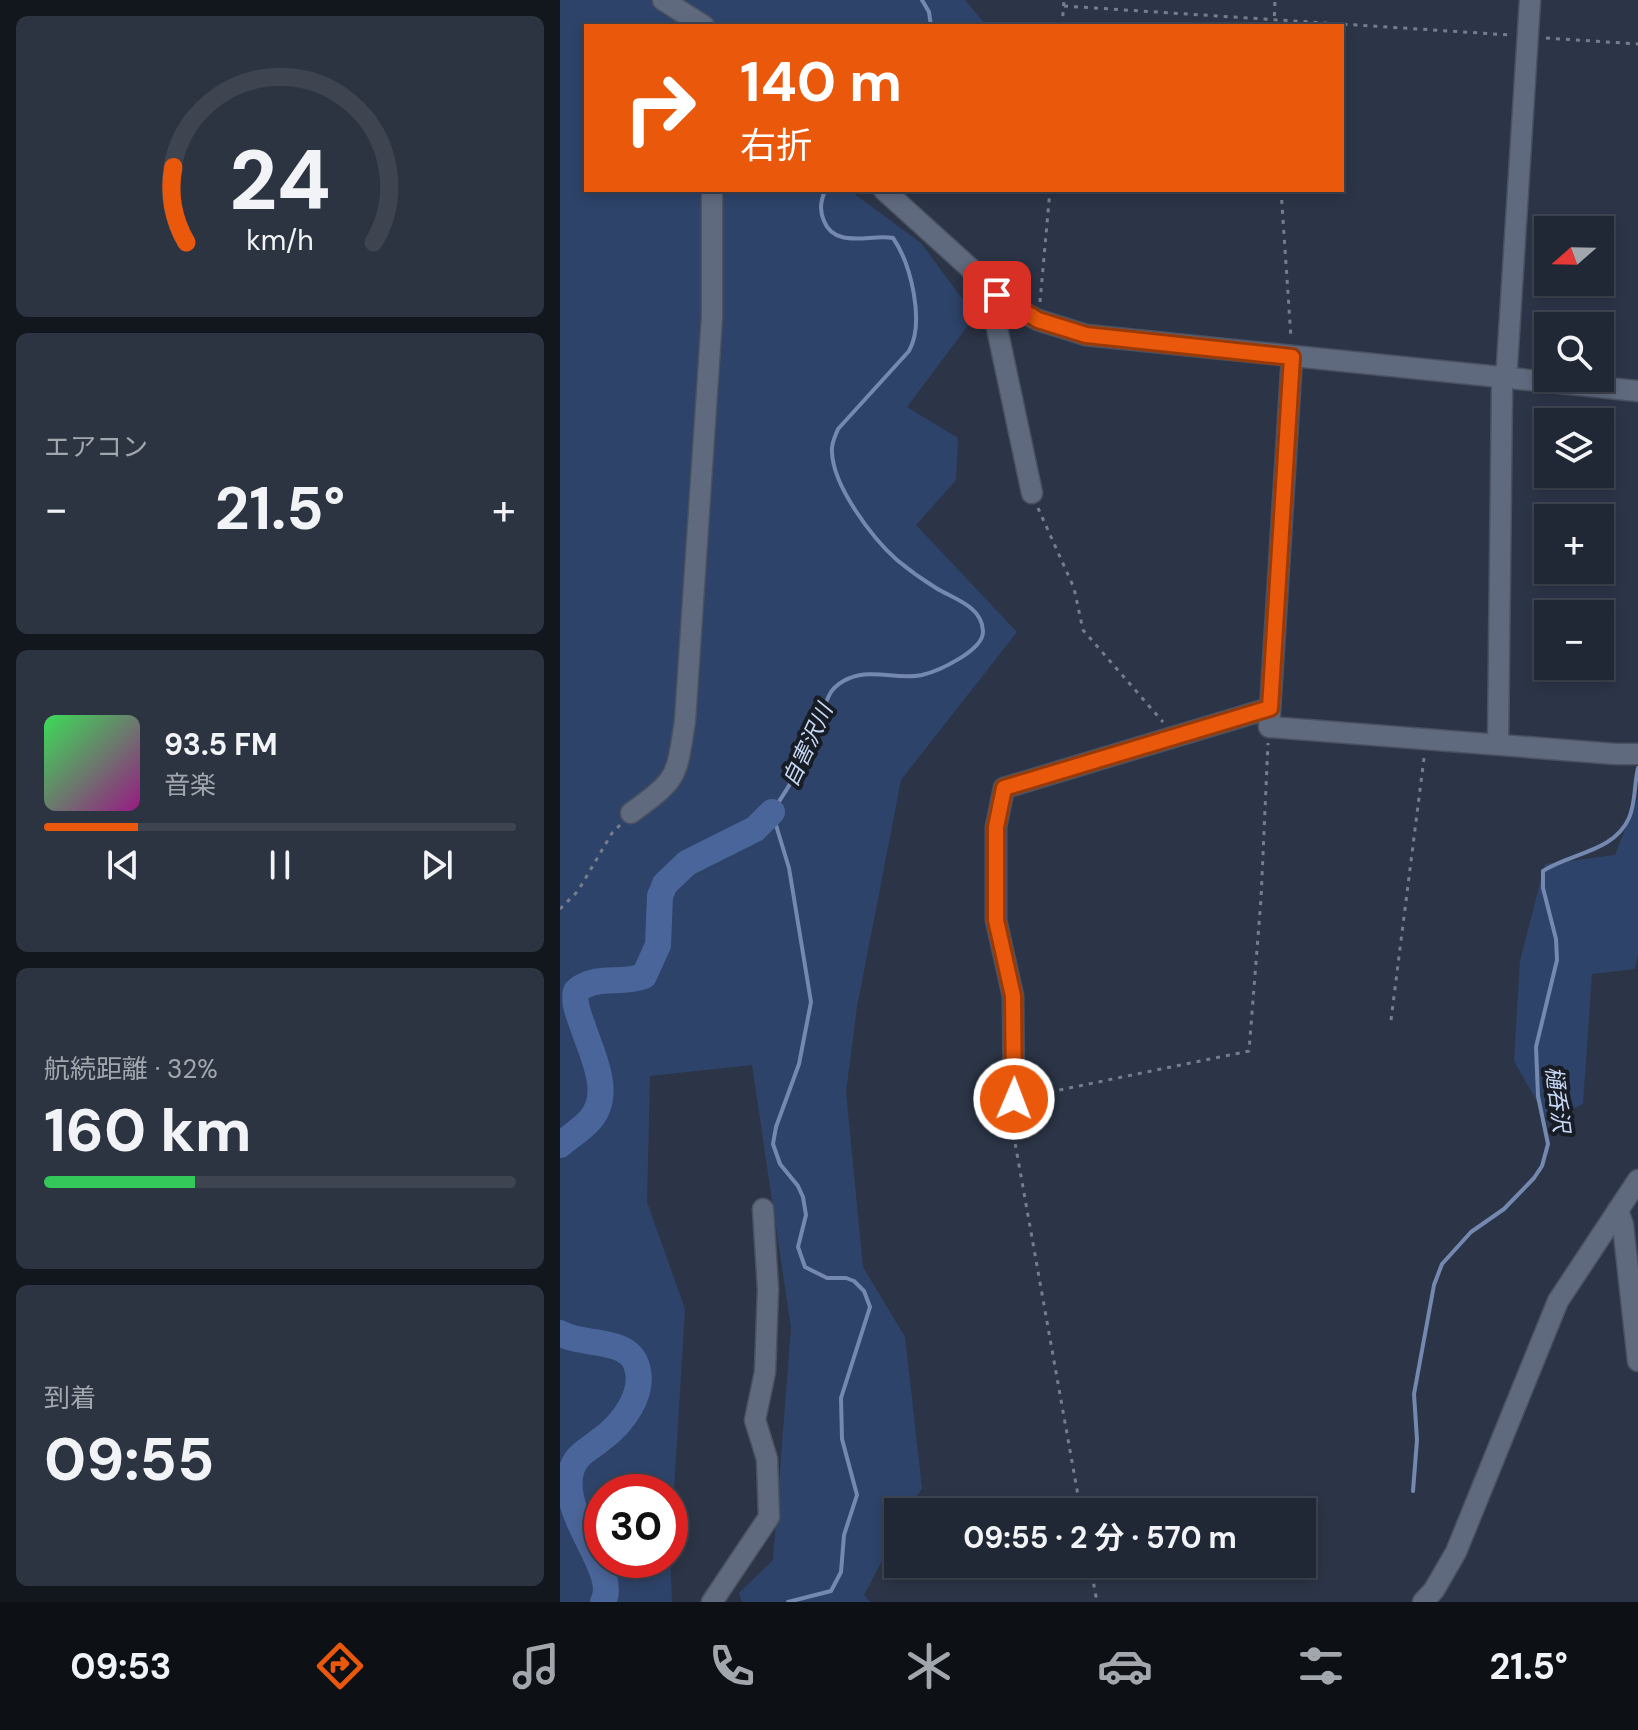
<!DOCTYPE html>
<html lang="ja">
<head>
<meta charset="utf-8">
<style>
  :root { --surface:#212835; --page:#2d3441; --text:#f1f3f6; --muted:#a2a6ad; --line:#3e4450; --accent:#ea580c }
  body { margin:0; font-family:"DM Sans","Noto Sans JP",sans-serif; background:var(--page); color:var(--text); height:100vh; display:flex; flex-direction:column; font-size:30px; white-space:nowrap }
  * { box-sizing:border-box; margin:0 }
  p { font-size:26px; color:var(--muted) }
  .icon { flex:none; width:44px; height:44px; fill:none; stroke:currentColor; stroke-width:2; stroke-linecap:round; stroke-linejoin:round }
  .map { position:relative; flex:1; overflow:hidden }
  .drawer { display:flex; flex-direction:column; gap:16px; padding:16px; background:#12161d; width:560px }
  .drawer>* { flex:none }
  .banner { position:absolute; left:24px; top:24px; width:760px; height:168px; border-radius:0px; box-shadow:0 4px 12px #0003,0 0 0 2px var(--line); background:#ea580c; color:#fff; overflow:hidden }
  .needle { width:52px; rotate:250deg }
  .controls { position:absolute; left:974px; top:216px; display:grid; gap:16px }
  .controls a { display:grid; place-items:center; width:80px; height:80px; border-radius:0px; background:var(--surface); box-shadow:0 4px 12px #0003,0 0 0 2px var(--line); font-size:40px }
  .speed { position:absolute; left:24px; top:1474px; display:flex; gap:16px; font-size:40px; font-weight:700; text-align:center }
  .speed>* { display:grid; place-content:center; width:104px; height:104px; border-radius:50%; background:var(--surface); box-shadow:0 4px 12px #0003,0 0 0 2px var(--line); line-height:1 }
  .speed .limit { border:12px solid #d22; background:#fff; color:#111 }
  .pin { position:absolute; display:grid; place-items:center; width:68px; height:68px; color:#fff; margin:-34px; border-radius:16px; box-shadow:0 4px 12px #0006 }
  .me { position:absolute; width:88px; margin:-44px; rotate:1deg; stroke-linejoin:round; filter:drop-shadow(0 0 6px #0008) }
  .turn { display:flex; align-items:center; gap:28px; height:168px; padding:0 24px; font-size:36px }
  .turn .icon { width:104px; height:104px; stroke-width:2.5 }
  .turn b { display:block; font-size:56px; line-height:68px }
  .big { font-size:60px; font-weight:700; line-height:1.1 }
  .drawer .widget { flex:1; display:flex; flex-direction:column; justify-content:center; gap:12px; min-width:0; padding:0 28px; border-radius:12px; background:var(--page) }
  .drawer .dial { align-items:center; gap:0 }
  .dial svg { height:208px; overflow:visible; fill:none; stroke:var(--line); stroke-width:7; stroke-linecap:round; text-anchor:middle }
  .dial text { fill:var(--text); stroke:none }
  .song { display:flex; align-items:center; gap:24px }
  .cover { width:96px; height:96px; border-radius:12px; background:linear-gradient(135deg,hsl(130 70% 55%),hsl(310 70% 35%)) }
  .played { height:8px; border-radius:4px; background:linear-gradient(90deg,var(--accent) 20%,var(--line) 20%) }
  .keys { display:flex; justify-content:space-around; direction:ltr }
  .heat { display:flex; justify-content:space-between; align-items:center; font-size:44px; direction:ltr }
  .charge { height:12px; border-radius:6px; background:linear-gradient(90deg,#34c759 32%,var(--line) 0) }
  .trip { position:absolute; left:324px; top:1498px; width:432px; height:80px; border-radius:0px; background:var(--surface); box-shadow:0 4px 12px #0003,0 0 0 2px var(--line); font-weight:700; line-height:80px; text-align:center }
  .tabs { display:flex; height:128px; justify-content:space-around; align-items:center; background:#0d1015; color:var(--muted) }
  .tabs .icon { width:56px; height:56px }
  .tabs .selected { color:var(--accent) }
  .tabs b { font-size:36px; color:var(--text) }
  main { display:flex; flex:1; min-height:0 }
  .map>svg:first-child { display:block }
  .green { fill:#2e4369; fill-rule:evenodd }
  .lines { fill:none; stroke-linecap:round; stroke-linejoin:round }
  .stream { stroke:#7488b0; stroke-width:4 }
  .river { stroke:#4a6599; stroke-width:26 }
  .minor-casing { stroke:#4a5160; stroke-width:23 }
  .path { stroke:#767e8d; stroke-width:3; stroke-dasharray:4 6; stroke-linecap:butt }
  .minor { stroke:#606a7e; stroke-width:20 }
  .route-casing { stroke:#983908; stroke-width:20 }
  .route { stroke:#ea580c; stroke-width:14 }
  .labels { text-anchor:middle; stroke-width:8; stroke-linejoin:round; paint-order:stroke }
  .water-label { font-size:22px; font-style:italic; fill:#c7d8f7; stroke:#181d25 }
</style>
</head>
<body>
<main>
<section class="drawer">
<div class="widget dial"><svg viewBox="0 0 100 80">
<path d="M14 69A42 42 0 1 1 86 69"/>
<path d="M14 69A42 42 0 0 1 9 40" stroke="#ea580c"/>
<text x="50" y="56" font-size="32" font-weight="700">24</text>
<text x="50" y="72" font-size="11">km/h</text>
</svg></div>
<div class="widget"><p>エアコン</p>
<div class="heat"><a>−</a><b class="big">21.5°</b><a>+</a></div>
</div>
<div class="widget">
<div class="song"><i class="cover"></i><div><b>93.5 FM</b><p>音楽</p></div></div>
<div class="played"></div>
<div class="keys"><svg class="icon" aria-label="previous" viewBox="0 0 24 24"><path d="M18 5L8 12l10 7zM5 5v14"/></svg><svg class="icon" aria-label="pause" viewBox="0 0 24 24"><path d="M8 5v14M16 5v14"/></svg><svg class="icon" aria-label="next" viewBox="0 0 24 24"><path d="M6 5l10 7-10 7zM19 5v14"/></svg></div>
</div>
<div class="widget"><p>航続距離 · 32%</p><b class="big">160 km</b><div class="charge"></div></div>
<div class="widget"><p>到着</p><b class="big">09:55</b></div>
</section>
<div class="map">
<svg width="1078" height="1602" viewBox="0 0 1078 1602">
  <rect width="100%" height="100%" fill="#2c3547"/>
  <g class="green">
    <path d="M0,0H405L427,26H26V190H289L361,243L415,316L347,407L398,438L396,480L356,525L457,632L341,780L297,1007L286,1092L303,1267L345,1337L362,1488L348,1512H338V1531L304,1595L310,1602H182L179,1593L213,1560L231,1328L192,1065L90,1076L87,1202L125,1309L110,1556L112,1602H0ZM42,1492H110V1560H42Z"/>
    <path d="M1078,797V954L1075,969L1032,974L1023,1104L988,1121L954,1061L960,961L985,864L1055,855Z"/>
  </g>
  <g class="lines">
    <g class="stream">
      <path d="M362,0L369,12L371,26"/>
      <path d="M853,1491L857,1440L854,1394L874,1285L882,1264L911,1232L944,1209L974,1178L982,1166L988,1144L978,1096L976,1047L997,960L996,939L983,888V871C1010,853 1054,852 1069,818C1076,802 1074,784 1078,768"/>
      <path d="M228,1602L271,1591L281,1572L284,1535L297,1495L282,1439L281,1398L310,1307L304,1291L294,1281L286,1278H267L245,1267L238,1247L246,1215L243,1197L238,1186L220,1164L213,1144L216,1127L239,1064L251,1002L229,868L212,812C231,784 247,758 259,727C263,715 264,703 271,692C274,687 283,680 290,678C313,669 338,680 362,675C379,671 424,650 423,631C422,606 394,599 376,588C363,580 349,570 337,560C312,538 273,486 272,452C271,443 275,437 278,429L349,351C365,322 351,264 333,238C310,234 275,249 264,221C259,210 261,201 265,190"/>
    </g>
    <g class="river">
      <path d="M0,1145C9,1137 21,1130 29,1121C54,1095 32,1055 23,1027C19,1015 13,1003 16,991C37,974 59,985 84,976L98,945L100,896L105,884L127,863L195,829L212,812"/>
      <path d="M0,1333C20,1346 66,1337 76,1364C87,1393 62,1425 39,1441C24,1453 13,1456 10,1477C4,1521 59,1572 43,1602"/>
    </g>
    <g class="minor-casing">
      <g id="minor">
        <path d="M103,0L144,26"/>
        <path d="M324,190L454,308L478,320L526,335L1078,391"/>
        <path d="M437,295L434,314L472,493"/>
        <path d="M732,357L709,727L1055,754H1078"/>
        <path d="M938,744L942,388L947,365L970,0"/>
        <path d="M71,813C119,778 116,778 125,721L152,317V190"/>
        <path d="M454,1099L453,996L436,920V827L444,788L710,708"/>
        <path d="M1058,1210L1063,1225L1078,1361"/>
        <path d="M152,1602L209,1517L207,1459L195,1420L205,1372L208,1289L203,1209"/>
        <path d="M863,1602L874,1590L896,1552L998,1301L1078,1180"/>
      </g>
    </g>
    <g class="path">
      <path d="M504,6L950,35"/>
      <path d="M502,26L504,0"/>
      <path d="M714,26L715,0"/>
      <path d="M986,38L1078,44"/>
      <path d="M721,190L731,338"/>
      <path d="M480,302L490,190"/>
      <path d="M478,508L514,588L523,630L603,722"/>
      <path d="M0,909L18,891L52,833L61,824"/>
      <path d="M831,1020L864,758"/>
      <path d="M470,1096L689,1051L701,899L708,743"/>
      <path d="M454,1114V1137L521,1512"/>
      <path d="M530,1564L537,1602"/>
    </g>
    <use href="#minor" class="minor"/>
  </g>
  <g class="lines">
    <g class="route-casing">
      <path id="route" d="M437,295L478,320L526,335L732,357L710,708L444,788L436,827V920L453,996L454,1099"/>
    </g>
    <use href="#route" class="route"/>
  </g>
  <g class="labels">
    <g class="water-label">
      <text transform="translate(247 745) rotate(-65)" y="8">自害沢川</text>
      <text transform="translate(998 1099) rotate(83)" y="8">樋呑沢</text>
    </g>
  </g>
</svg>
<div class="controls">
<a><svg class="needle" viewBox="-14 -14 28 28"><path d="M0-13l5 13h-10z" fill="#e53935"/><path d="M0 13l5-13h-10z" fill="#a2a6ad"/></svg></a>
<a><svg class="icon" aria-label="search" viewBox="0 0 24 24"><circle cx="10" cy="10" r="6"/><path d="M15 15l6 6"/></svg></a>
<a><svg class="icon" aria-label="layers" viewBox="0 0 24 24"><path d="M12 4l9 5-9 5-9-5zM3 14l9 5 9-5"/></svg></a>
<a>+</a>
<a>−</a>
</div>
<div class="speed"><div class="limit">30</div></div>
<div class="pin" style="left:437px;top:295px;background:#d93025"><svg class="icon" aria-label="arrive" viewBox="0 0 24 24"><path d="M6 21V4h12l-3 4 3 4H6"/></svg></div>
<svg class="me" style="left:454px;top:1099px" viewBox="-20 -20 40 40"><circle r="17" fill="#ea580c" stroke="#fff" stroke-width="3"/><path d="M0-11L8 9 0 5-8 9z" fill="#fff"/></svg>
<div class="trip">09:55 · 2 分 · 570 m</div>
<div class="banner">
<div class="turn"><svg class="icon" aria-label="right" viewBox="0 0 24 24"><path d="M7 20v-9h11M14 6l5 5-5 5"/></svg><div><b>140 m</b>右折</div></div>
</div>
</div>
</main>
<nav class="tabs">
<b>09:53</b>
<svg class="icon selected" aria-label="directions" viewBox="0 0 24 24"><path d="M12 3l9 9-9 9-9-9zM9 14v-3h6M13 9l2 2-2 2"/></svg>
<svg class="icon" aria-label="music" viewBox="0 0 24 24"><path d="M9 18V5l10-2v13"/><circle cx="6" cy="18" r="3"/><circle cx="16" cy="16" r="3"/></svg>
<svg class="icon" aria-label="phone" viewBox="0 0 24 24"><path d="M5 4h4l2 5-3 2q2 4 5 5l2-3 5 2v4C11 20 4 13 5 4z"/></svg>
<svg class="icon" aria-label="climate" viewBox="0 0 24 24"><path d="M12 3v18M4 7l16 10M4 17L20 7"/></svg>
<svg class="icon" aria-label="car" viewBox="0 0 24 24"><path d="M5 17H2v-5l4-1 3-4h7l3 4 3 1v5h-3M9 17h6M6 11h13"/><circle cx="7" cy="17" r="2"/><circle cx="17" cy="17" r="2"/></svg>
<svg class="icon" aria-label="filters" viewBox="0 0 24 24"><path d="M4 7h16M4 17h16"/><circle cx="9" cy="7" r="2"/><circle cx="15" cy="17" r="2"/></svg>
<b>21.5°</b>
</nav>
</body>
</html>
